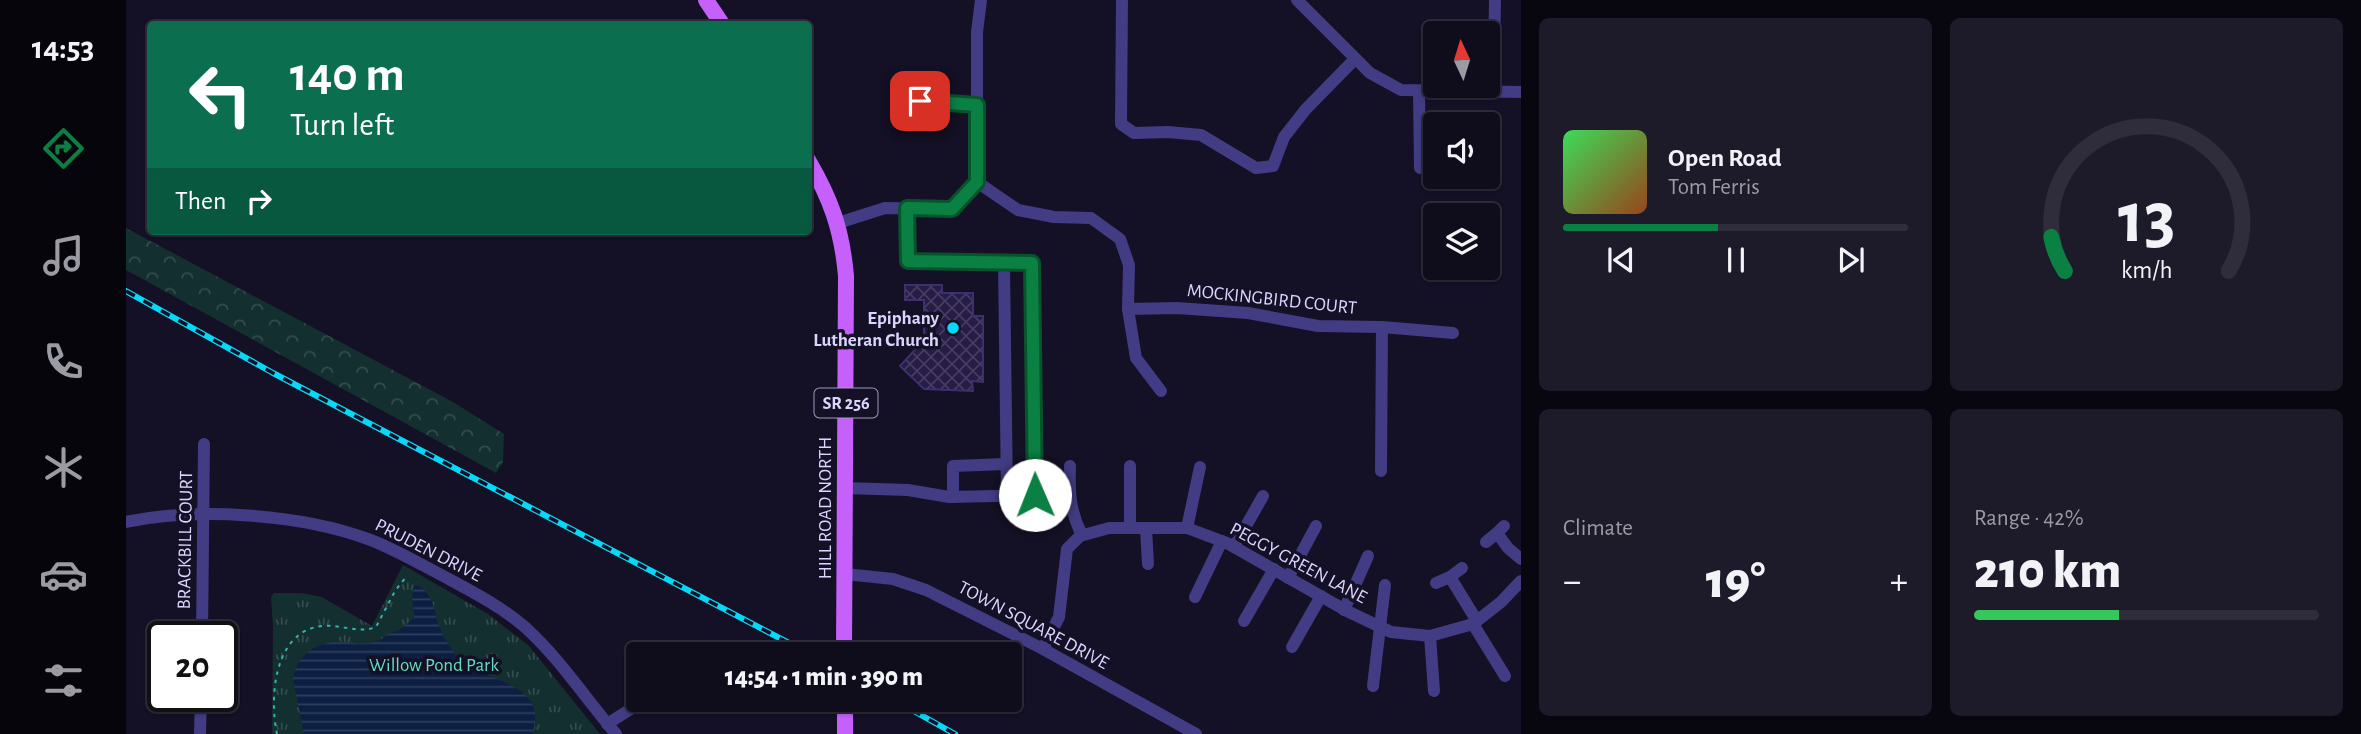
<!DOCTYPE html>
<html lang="en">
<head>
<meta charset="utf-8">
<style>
  :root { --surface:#0f0c1c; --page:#1d1a29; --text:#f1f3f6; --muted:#9b9ba3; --line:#2f2c3b; --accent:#0b8043 }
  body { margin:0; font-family:"Alegreya Sans",sans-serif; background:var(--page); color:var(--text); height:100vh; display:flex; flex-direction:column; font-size:26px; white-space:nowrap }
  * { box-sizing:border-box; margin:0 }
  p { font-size:23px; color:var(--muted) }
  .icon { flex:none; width:38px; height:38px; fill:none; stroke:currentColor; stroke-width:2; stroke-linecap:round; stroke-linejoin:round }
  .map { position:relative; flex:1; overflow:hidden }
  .drawer { display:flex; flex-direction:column; gap:18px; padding:18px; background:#08070f; width:840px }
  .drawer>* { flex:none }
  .hud { position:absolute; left:21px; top:21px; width:665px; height:214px; border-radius:7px; box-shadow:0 2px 5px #0004,0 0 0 2px var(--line); background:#0b6e4f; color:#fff; overflow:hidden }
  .needle { width:46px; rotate:356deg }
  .controls { position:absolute; left:1297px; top:21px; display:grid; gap:14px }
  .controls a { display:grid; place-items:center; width:77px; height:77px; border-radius:7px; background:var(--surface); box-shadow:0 2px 5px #0004,0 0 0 2px var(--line); font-size:35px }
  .speed { position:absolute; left:21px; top:621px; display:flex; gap:14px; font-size:35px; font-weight:700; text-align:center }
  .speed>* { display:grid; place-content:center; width:91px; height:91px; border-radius:50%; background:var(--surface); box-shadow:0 2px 5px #0004,0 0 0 2px var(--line); line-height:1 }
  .speed .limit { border:4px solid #111; border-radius:10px; background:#fff; color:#111 }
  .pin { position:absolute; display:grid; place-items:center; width:60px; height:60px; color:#fff; margin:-30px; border-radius:14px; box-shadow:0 4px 10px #0006 }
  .me { position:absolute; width:77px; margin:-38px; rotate:359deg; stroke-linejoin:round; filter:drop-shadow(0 0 5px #0008) }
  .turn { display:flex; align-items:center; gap:24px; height:147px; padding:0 28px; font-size:32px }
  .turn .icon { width:91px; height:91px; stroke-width:2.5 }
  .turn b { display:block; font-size:49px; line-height:60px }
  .then { display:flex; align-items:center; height:66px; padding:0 28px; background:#0003; gap:14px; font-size:26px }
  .big { font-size:52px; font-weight:800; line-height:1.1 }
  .drawer .widget { flex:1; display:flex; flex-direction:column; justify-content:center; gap:10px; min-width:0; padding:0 24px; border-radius:10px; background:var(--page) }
  .drawer .dial { align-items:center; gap:0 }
  .dial svg { height:182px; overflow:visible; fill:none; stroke:var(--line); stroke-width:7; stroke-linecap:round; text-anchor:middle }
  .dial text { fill:var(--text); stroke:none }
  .song { display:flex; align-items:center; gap:21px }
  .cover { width:84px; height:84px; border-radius:10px; background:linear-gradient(135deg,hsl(130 70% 55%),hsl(20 70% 35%)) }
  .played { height:7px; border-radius:4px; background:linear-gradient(90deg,var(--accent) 45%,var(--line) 45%) }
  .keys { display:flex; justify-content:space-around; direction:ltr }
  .heat { display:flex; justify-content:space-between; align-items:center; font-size:38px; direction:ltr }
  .charge { height:10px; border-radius:5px; background:linear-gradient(90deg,#34c759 42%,var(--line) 0) }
  .drawer .tiles { flex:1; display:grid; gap:18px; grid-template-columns:repeat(2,1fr) }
  .trip { position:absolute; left:500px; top:642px; width:396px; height:70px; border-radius:7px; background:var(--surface); box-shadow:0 2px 5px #0004,0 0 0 2px var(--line); font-weight:800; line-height:70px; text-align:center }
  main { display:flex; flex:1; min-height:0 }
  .menu { display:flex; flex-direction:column; width:126px; justify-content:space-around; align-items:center; background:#06050b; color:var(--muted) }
  .menu .icon { width:49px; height:49px }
  .menu .on { color:var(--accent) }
  .menu b { font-size:32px; color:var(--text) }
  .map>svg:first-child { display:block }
  .forest { fill:url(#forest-crowns) }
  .park { fill:url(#park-tufts) }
  .water { fill:url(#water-rules) }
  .building { fill:url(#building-cross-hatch); stroke:#3e2f71; stroke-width:2 }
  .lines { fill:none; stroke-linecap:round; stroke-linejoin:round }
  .path { stroke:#33b4b0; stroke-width:2; stroke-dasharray:3.5 5; stroke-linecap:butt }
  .minor { stroke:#413c83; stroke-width:12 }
  .major { stroke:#c560fa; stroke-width:16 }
  .rail-casing { stroke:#08d8f7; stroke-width:6 }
  .rail { stroke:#141025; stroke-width:3.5; stroke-dasharray:10; stroke-linecap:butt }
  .route-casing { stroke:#07532c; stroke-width:18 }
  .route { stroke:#0b8043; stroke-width:12 }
  .poi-dot { fill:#08d8f7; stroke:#141025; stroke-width:2.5 }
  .labels { text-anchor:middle; stroke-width:7; stroke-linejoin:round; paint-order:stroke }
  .shield { fill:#141025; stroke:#9f9abd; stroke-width:2 }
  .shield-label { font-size:18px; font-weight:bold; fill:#dbd5fe }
  .street-label { font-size:19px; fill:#dbd5fe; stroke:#141025 }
  .poi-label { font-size:19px; font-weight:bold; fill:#dbd5fe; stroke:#141025; text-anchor:end }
  .park-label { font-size:19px; fill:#63dcc1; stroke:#141025 }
</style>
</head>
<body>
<main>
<nav class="menu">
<b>14:53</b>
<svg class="icon on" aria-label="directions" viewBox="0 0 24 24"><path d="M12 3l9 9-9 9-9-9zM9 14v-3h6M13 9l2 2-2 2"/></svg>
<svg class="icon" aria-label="music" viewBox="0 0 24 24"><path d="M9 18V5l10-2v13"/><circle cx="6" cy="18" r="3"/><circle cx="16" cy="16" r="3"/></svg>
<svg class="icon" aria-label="phone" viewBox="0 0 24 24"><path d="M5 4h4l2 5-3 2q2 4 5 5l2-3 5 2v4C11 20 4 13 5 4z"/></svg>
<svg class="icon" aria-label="climate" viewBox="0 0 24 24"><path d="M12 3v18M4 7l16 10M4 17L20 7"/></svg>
<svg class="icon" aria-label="car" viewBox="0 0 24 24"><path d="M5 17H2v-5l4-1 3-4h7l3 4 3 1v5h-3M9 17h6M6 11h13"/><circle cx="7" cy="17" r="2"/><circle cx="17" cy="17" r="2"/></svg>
<svg class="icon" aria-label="filters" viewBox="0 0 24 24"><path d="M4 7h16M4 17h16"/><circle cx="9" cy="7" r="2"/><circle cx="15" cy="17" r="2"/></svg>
</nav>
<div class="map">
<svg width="1395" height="734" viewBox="0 0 1395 734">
  <defs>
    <pattern id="forest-crowns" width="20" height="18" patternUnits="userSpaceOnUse" patternTransform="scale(1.75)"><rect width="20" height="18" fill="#132f2f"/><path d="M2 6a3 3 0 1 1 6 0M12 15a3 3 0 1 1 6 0" fill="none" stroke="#354c4e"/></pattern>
    <pattern id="park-tufts" width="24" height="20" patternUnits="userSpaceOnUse" patternTransform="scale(1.75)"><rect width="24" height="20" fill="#132f2f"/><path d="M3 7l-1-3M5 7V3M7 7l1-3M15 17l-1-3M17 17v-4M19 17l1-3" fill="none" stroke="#354c4e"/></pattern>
    <pattern id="water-rules" width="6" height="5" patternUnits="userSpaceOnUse" patternTransform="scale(1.75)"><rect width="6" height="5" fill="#0c1e42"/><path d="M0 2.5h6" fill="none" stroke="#2f3e5e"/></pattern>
    <pattern id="building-cross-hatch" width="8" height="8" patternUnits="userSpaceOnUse" patternTransform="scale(1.75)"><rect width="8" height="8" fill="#261c45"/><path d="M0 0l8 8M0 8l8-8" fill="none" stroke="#453c61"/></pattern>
  </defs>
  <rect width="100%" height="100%" fill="#141025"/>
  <path class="forest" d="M0,228L327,402L378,434L377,462L370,473L0,270Z"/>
  <path class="park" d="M277,565L362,614L403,646L474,734H146L147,627L145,597L148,593H176L196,597L246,626Z"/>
  <path class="water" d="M289,585C305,589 309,610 312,624C316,635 327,654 336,661C362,682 424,684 406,734H178L167,679C172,652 194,640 220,642C229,643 239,645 248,642C257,640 263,631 272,631L288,618C289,602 283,603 289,585Z"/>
  <path class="building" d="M779,285H816V293H847V316H857V382L846,381L847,391L798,389L774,366L798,340V300H779Z"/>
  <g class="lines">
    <path class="path" d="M151,734C143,697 148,631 196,626C214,624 232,634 250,627L269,591L280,577"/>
    <g class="minor">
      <path d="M996,0L995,124L1008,133L1042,132L1075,135L1130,168L1147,166L1158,137L1180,109L1229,59"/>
      <path d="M1171,0L1244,73L1275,90L1395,92"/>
      <path d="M1293,92L1294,168"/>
      <path d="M1360,92L1368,60L1369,0"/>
      <path d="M794,101L851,105"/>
      <path d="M851,182L892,210L928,217L965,218L994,239L1003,265L1002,309L1010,358L1035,391"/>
      <path d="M712,223L759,208L826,209L851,182V32L855,0"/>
      <path d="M878,263L881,495"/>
      <path d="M1002,309L1051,308L1122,313L1192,326L1256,327L1327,333"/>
      <path d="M944,466C943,492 944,512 956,535"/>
      <path d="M1004,466V528"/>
      <path d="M1255,471L1256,327"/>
      <path d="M719,488L782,490L823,497L910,495L906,263L782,261L781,207"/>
      <path d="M827,497V466L880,464"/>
      <path d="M0,522C71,507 174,514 242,539C269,549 294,564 319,577C347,592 376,607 400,628C434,659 460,699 490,734"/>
      <path d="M1378,526L1371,533L1382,548L1395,559"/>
      <path d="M1020,528L1022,564"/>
      <path d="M1061,528L1074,467"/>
      <path d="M1360,542L1371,533"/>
      <path d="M1108,547L1137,496"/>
      <path d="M1336,568L1324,577L1351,621"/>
      <path d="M719,574L767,579L800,590L917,649L1070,734"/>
      <path d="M1162,578L1190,526"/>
      <path d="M1310,583L1324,577"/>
      <path d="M1069,597L1096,541"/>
      <path d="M1218,610L1242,556"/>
      <path d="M1118,621L1148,569"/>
      <path d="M1347,624L1379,676"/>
      <path d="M1304,636L1308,691"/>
      <path d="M76,637L78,444"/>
      <path d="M1166,647L1195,596"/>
      <path d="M917,649L933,617L941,549L954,536L983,528H1061L1101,543L1221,611L1265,632L1304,636L1347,624L1375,602L1395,581"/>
      <path d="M1247,686L1259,585"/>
      <path d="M481,724L519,700"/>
      <path d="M74,734L75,696"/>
    </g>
    <g class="major">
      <path d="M580,0L596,24"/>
      <path d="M682,160C705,199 716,230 720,276L718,654"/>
      <path d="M719,700V734"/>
    </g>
    <g class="rail-casing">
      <g id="rail">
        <path d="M0,291L147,373L684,654"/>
        <path d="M768,700L829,734"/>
      </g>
    </g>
    <use href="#rail" class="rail"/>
  </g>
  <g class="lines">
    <g class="route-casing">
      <path id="route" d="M794,101L851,105V182L826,209L781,208L782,261L906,263L909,495"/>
    </g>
    <use href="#route" class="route"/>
  </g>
  <circle class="poi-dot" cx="827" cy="328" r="7"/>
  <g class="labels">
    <rect class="shield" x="688.5" y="388.5" width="63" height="29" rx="5"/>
    <g class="shield-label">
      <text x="720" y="409">SR 256</text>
    </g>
    <g class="street-label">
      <text transform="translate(1146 298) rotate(6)" y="7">MOCKINGBIRD COURT</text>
      <text transform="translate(698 508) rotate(-90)" y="7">HILL ROAD NORTH</text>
      <text transform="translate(58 540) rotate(-89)" y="7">BRACKBILL COURT</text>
      <text transform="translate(303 549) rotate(27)" y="7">PRUDEN DRIVE</text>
      <text transform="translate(1173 562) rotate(28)" y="7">PEGGY GREEN LANE</text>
      <text transform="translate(908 624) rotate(28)" y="7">TOWN SQUARE DRIVE</text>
    </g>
    <g class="poi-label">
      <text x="813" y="324">Epiphany<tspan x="813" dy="22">Lutheran Church</tspan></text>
    </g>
    <g class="park-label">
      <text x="308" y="671">Willow Pond Park</text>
    </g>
  </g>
</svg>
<div class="controls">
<a><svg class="needle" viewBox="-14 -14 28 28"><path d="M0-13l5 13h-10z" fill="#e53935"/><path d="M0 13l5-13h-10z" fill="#9b9ba3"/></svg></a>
<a><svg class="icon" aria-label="sound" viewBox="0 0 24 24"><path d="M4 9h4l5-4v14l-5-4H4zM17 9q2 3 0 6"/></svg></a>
<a><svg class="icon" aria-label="layers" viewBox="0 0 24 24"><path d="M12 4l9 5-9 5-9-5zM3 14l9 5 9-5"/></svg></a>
</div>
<div class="speed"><div class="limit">20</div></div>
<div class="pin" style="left:794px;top:101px;background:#d93025"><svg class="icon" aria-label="arrive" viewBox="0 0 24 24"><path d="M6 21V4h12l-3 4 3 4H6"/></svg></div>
<svg class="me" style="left:909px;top:495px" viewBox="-20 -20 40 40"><circle r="19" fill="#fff"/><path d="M0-13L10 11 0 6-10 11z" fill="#0b8043"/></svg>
<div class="trip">14:54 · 1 min · 390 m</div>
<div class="hud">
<div class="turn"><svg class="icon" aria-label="left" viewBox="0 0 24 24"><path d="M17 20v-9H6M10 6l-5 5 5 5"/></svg><div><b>140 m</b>Turn left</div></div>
<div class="then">Then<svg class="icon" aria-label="right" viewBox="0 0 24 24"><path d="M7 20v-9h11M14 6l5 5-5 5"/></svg></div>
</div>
</div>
<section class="drawer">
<div class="tiles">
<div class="widget">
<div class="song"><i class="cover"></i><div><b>Open Road</b><p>Tom Ferris</p></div></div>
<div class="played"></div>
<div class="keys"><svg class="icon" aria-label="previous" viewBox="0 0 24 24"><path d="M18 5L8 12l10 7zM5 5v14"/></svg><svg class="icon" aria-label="pause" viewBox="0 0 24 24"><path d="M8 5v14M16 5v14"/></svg><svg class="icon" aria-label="next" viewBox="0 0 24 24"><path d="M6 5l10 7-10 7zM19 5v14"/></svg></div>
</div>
<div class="widget dial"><svg viewBox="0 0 100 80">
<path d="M14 69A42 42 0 1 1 86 69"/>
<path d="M14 69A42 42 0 0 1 8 54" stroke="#0b8043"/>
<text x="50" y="56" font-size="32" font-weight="700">13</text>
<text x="50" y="72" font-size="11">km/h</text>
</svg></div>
<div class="widget"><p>Climate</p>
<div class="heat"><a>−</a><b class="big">19°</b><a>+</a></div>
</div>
<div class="widget"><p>Range · 42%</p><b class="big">210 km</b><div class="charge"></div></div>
</div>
</section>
</main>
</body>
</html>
